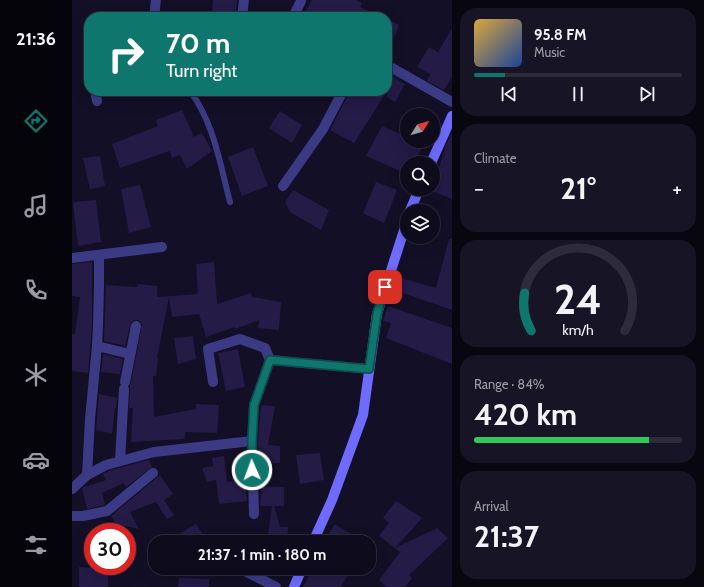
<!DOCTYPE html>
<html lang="en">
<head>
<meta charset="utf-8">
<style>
  :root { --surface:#0e0b1c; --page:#171425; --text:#f1f3f6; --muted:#9b9ba3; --line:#2e2b3b; --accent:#0f766e }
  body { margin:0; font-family:Cabin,sans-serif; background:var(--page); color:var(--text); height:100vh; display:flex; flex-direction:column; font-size:15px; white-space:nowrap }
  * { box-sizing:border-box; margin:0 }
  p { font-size:13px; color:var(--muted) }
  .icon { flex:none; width:22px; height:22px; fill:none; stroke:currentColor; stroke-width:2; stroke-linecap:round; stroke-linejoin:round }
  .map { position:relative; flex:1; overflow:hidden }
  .panel { display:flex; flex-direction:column; gap:8px; padding:8px; background:#08060f; width:252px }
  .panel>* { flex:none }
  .banner { position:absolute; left:12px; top:12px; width:308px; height:84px; border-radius:16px; box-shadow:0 4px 16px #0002,0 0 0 1px var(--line); background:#0f766e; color:#fff; overflow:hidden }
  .needle { width:26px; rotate:53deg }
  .fabs { position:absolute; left:328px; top:108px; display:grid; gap:8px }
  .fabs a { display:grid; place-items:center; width:40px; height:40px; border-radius:50%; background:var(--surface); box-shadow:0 4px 16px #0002,0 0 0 1px var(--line); font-size:20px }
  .speed { position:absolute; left:12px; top:523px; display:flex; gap:8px; font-size:20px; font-weight:700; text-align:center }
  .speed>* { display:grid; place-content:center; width:52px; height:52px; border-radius:50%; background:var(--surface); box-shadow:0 4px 16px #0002,0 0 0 1px var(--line); line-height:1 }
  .speed .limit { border:6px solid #d22; background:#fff; color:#111 }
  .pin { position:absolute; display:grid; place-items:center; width:34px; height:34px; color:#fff; margin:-17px; border-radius:8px; box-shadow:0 2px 6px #0006 }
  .me { position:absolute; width:44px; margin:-22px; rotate:358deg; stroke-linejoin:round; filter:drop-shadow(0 0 3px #0008) }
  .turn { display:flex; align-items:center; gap:14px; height:84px; padding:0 16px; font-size:18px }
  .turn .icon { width:52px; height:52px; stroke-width:2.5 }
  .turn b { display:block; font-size:28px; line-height:34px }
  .big { font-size:30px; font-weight:700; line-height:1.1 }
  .panel .widget { flex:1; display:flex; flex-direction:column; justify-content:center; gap:6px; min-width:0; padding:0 14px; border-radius:16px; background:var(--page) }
  .panel .dial { align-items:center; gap:0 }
  .dial svg { height:104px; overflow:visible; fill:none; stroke:var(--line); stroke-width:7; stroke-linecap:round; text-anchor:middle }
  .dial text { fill:var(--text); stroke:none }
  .song { display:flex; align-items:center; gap:12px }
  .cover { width:48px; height:48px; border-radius:6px; background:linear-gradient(135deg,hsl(40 70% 55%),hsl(220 70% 35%)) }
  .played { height:4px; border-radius:2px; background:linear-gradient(90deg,var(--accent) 15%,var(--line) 15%) }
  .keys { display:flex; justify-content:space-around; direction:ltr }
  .heat { display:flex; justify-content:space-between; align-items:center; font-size:22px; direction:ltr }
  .charge { height:6px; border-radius:3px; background:linear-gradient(90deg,#34c759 84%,var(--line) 0) }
  .trip { position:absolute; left:76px; top:535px; width:228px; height:40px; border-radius:16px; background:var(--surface); box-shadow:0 4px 16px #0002,0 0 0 1px var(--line); font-weight:700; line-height:40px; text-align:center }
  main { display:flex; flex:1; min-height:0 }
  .menu { display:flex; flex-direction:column; width:72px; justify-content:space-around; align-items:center; background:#06040b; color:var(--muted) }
  .menu .icon { width:28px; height:28px }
  .menu .active { color:var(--accent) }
  .menu b { font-size:18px; color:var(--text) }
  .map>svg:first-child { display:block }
  .building { fill:#241b47 }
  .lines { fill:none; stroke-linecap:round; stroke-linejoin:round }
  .lane { stroke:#3d3a85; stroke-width:6 }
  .street { stroke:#3d3a85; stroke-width:10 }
  .secondary { stroke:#6f6bff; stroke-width:10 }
  .route-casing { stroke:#0a4d48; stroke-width:10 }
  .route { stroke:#0f766e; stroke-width:7 }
</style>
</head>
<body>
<main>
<nav class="menu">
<b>21:36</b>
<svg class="icon active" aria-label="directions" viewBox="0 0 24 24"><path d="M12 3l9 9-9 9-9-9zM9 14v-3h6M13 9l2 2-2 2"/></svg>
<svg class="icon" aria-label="music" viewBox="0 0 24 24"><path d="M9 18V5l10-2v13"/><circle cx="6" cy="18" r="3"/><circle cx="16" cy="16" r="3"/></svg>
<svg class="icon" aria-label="phone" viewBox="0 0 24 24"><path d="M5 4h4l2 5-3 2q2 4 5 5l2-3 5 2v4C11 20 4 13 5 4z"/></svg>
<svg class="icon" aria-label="climate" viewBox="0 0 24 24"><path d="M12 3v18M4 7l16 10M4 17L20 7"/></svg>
<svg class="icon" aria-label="car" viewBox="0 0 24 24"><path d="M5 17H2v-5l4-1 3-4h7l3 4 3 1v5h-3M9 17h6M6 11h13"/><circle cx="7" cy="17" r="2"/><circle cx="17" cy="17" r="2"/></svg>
<svg class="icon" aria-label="filters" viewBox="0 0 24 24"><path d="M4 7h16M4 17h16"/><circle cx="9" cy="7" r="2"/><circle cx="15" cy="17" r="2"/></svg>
</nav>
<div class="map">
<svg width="380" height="587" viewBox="0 0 380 587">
  <rect width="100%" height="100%" fill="#130f26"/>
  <g class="building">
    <path d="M141,0H165L164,15L140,14Z"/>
    <path d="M240,0H284L290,3L288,7L310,17H230Z"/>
    <path d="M315,19L327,25L316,53H315Z"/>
    <path d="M380,28V77L372,90L355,81L358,74L345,67L357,47L366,52Z"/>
    <path d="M315,74L333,84L323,102L315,97V91L282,143L258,130L278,91H315Z"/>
    <path d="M110,110L122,137L130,133L140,151L115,169L108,155L100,158L98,151L48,168L40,144L86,126L84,120Z"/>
    <path d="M208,111L230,125L220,143L197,128Z"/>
    <path d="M310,126L335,137V141H343L351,145L343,163H335V174L294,156Z"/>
    <path d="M379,134H380V199L360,191L374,145Z"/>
    <path d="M181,147L196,186L170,196L156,157Z"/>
    <path d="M28,156L33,186L18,189L11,158Z"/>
    <path d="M304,182L325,190L312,223L291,213Z"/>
    <path d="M68,185L79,227L57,233L49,189Z"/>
    <path d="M221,190L257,210L249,230L218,212L213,202Z"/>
    <path d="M24,200L29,242L6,246L1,202Z"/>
    <path d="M377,239H380V310L322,290L326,277L364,288Z"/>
    <path d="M20,262V326L16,373L0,371V334H3L8,297L0,296V264Z"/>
    <path d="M142,262L145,304L179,293L180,297L209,302L207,330L186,328L187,320L163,329V327L134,337L127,314L100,317L97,297L85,358H86L84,376H81L82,417L124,409V404L147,405L145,433L114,432L112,439L59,442L61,408H57L58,389V386L59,383L70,324L68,321L65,320H62L59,322L53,346L32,341L34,285L65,287L66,284L85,286V297L126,294L124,264Z"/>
    <path d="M316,306L380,328V364L314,338L319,323L311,321Z"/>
    <path d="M121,336L124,359L106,364L102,338Z"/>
    <path d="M166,349L173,387L154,391L146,353Z"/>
    <path d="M31,354L51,359L48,374L29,372Z"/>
    <path d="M27,394L45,398L44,408H43L40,434L24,430Z"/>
    <path d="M189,405L203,406L196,445L208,446V463L187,464L186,441Z"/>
    <path d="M248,453L252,480L228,484L224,455Z"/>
    <path d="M152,456L155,482L172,479L175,501L147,504L144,480L135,482L130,468L141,466L140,458Z"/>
    <path d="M77,460L80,467L54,487L52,483L30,493L33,504L32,505L15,509L10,488L12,487L34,480L31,474L39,470Z"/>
    <path d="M88,475L101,494L92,500L102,515L95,519L84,502L58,512L67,529L44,524L39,516Z"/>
    <path d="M190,487H212V506H202L208,527H216L215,542H195L200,506H188Z"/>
    <path d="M324,501L350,518L323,548L365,528L376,538L337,575L340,578L333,587H315L307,580L328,552L307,536L317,523L311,518Z"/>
    <path d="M124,524L136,542H113L107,534Z"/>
    <path d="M263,524L282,536L277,542H251Z"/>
    <path d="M7,567L36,569V587H7Z"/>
    <path d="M241,568H280L269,587H231Z"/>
    <path d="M107,578L137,579V587H106Z"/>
  </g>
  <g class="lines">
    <path class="lane" d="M118,91C142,123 148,164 158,202"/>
    <g class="street">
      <path d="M82,17L84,0"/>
      <path d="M170,17L172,0"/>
      <path d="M221,17L229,1"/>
      <path d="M315,65L380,102"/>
      <path d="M23,91L25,101"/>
      <path d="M211,186L251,129L271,91"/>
      <path d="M0,258L90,247"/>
      <path d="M25,346L58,354"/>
      <path d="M198,360L297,369"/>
      <path d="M53,382L64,326"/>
      <path d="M141,382L136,349L168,339L193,348L198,360L182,405L180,441L182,514"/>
      <path d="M48,461L52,389"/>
      <path d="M15,475L18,419L25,346L26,326L27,286V255"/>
      <path d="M0,489L15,475L34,465L82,452L180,441"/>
      <path d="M0,516H11L35,511L81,473"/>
      <path d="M167,568L204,587"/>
    </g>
    <g class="secondary">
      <path d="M359,163L380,116"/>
      <path d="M338,211L347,189"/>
      <path d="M241,542L260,500L291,415L305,314L335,221"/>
      <path d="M222,587L230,568"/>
    </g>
  </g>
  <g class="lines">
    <g class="route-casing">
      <path id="route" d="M180,470V441L182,405L198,360L297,369L305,314L313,287"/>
    </g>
    <use href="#route" class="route"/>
  </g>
</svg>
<div class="fabs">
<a><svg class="needle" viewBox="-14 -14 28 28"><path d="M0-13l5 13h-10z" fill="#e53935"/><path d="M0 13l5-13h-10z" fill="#9b9ba3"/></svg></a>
<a><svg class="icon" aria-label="search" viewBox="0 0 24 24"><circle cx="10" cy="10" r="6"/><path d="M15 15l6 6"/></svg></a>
<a><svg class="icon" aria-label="layers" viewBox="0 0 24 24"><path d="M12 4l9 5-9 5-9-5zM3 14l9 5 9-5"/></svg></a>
</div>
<div class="speed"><div class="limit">30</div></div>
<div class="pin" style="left:313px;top:287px;background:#d93025"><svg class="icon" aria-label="arrive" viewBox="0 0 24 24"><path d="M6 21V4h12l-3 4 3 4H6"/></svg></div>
<svg class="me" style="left:180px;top:470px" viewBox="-20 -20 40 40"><circle r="17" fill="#0f766e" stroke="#fff" stroke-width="3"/><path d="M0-11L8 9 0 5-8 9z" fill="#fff"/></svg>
<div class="trip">21:37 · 1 min · 180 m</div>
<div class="banner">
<div class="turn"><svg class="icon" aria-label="right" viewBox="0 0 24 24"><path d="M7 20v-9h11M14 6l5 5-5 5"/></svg><div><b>70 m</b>Turn right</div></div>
</div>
</div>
<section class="panel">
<div class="widget">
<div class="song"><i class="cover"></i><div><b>95.8 FM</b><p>Music</p></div></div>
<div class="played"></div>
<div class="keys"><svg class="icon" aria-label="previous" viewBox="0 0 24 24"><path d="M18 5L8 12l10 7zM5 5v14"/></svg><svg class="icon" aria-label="pause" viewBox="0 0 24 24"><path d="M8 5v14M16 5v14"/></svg><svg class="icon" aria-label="next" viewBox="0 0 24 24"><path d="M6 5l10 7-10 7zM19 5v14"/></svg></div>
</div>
<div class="widget"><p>Climate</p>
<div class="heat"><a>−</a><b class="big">21°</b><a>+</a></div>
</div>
<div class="widget dial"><svg viewBox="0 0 100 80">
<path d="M14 69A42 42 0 1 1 86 69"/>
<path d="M14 69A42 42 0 0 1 9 40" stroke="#0f766e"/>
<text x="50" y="56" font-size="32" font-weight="700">24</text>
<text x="50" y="72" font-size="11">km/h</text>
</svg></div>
<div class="widget"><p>Range · 84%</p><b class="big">420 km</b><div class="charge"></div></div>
<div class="widget"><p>Arrival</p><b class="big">21:37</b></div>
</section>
</main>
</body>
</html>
